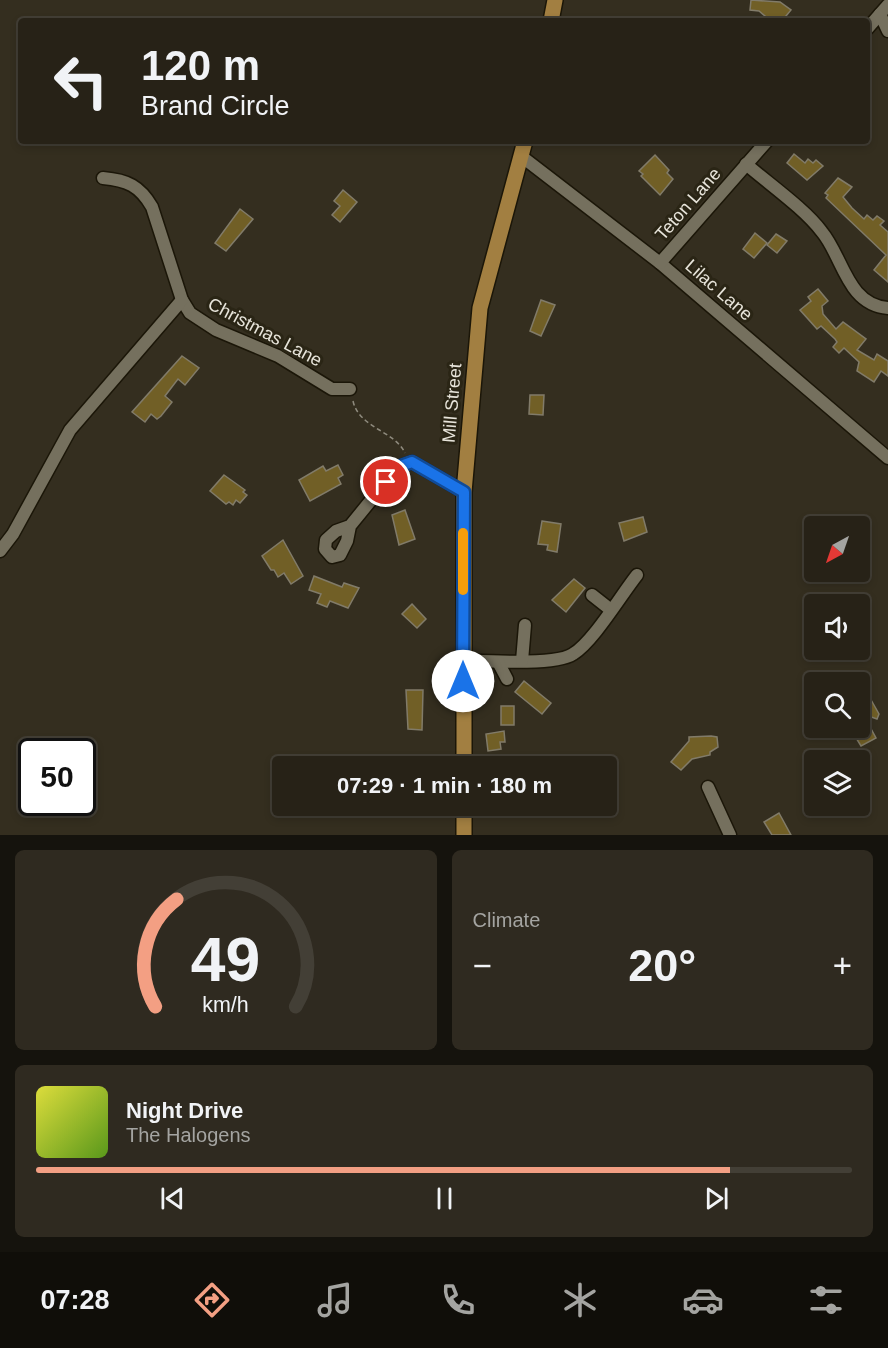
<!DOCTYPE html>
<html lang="en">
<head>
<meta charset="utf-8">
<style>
  :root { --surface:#272217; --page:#2f2a20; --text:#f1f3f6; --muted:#a4a4a1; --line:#433f36; --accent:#f39f83 }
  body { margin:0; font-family:Helvetica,sans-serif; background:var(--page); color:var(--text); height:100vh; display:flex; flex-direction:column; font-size:22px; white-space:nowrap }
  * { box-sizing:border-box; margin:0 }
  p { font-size:20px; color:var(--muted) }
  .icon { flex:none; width:33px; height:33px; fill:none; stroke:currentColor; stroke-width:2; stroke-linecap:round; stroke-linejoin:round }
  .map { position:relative; height:835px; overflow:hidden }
  .drawer { display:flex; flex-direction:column; gap:15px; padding:15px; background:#15130d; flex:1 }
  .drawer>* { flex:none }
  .hud { position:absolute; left:18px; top:18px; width:852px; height:126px; border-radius:6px; box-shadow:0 3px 9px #0003,0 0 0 2px var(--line); background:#272217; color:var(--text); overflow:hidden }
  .needle { width:39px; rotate:220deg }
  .buttons { position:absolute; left:804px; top:516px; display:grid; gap:12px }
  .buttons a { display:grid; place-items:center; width:66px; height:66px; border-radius:6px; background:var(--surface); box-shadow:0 3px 9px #0003,0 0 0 2px var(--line); font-size:30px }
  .speed { position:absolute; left:18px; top:738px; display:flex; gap:12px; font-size:30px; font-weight:700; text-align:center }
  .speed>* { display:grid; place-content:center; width:78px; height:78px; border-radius:50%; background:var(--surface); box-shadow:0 3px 9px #0003,0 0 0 2px var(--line); line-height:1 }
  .speed .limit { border:3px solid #111; border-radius:9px; background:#fff; color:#111 }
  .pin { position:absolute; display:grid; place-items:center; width:51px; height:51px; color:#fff; margin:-26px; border:3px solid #fff; border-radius:50%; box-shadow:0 2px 6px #0007 }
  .me { position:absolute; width:66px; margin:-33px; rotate:0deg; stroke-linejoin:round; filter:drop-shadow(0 0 4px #0008) }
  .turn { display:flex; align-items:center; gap:21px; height:126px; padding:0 24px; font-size:27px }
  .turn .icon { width:78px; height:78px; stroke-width:2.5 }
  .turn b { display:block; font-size:42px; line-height:51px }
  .big { font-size:45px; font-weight:700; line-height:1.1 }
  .drawer .card { flex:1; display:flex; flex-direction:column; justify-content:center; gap:9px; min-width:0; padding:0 21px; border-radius:9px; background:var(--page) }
  .drawer .dial { align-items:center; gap:0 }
  .dial svg { height:156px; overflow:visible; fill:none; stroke:var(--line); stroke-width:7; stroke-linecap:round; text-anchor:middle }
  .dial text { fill:var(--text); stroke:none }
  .song { display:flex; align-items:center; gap:18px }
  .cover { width:72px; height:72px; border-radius:9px; background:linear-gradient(135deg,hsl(60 70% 55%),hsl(90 70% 35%)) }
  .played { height:6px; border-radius:3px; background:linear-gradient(90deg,var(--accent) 85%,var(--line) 85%) }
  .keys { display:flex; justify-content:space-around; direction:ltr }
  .heat { display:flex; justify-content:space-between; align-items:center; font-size:33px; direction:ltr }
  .drawer .tiles { flex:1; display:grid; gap:15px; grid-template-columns:1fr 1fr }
  .card:last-child { grid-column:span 2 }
  .trip { position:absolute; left:272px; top:756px; width:345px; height:60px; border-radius:6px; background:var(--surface); box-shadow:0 3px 9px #0003,0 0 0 2px var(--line); font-weight:700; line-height:60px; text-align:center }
  .tab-bar { display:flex; height:96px; justify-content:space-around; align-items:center; background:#100e09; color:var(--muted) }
  .tab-bar .icon { width:42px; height:42px }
  .tab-bar .selected { color:var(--accent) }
  .tab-bar b { font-size:27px; color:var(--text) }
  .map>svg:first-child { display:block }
  .building { fill:#715f26; stroke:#817b69; stroke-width:1.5 }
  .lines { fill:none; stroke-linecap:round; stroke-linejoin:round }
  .minor-casing { stroke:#1b1608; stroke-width:15 }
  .major-casing { stroke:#1b1608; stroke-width:18 }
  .path { stroke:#8f8b7e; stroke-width:1.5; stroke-dasharray:4.5 3; stroke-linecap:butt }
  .minor { stroke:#75705e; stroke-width:12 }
  .major { stroke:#a27f41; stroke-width:15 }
  .route-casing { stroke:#114b97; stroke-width:15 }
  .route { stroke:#1a73e8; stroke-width:10 }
  .slow { stroke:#f59e0b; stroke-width:10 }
  .labels { text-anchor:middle; stroke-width:6; stroke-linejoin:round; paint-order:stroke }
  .street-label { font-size:18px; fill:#e7e4da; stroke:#2a2515 }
</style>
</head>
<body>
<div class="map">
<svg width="888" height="835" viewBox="0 0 888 835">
  <rect width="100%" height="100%" fill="#342e1f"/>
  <g class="building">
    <path d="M751,0L780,2L791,10L786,16L792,21H771L759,11L750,10Z"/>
    <path d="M794,154L805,163L808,159L813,163L816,160L823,166L807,180L787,163Z"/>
    <path d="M655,155L669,170L667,173L673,179L660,195L641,176L643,174L639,171Z"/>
    <path d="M838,178L852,187L843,197L852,208L864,219L867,215L873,220L877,216L884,221L880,225L888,232V282L874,270L886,255L826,198L828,195L825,193Z"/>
    <path d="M343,190L357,202L340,222L332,215L340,206L334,201Z"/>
    <path d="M240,209L253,219L226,251L215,243Z"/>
    <path d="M755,233L767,243L754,258L743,249Z"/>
    <path d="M776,234L787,241L777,253L767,245Z"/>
    <path d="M818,289L828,301L822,306L823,314L836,329L843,322L866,339L857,350L874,360L877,354L888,361V376L881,371L874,382L857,371L859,362L844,348L839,353L833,347L837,342L835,339L821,326L817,329L800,310L811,301L808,297Z"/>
    <path d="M541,300L555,305L541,336L530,331Z"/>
    <path d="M182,356L199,368L185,385L178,379L165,396L172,402L161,416L157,419L151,414L145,422L132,412Z"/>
    <path d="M530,395H544L543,415L529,414Z"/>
    <path d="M338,465L343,475L338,478L341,484L310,501L299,480L323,466L326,471Z"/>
    <path d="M224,475L245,490L243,492L247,495L240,503L236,500L233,505L229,502L226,504L210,491Z"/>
    <path d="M405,510L415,539L399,545L392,515Z"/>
    <path d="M643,517L647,532L624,541L619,523Z"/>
    <path d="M542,521L561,524L557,552L547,550L548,545L538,544Z"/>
    <path d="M283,540L303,576L291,584L284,573L278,577L274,570H271L262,556Z"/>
    <path d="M314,576L342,587L344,583L359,588L348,608L330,601L327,607L317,603L321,594L309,590Z"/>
    <path d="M574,579L585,588L566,612L552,600Z"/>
    <path d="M412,604L426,619L417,628L402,614Z"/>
    <path d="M524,681L551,703L542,714L515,692Z"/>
    <path d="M406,690H423L422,730L408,729Z"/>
    <path d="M870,698L879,714L877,719L863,714L876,738L861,746L850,728H860V704Z"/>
    <rect x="501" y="706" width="13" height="19"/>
    <path d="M504,731L505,742H500L501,749L488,751L486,734Z"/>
    <path d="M711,736L717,737L718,747L710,752V755L692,759L681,770L671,762L689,741V737Z"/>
    <path d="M779,813L791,835H772L764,822Z"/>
  </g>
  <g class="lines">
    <g class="minor-casing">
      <g id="minor">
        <path d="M880,14L888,31"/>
        <path d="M867,29L888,5"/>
        <path d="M521,156L660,263L888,458"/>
        <path d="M746,164C769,184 805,209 822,232C843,257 847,305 888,308"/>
        <path d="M103,178C127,180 140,186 152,207L182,300L190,313L216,330L278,356L332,389H350"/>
        <path d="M660,263L767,141"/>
        <path d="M350,526L336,531L326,540L325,549L332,557L340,555L347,541L350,526L398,467L412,462L464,492"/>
        <path d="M0,551L13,534L70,430L182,300"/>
        <path d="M592,595L611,610"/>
        <path d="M463,660C486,661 555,666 573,654C593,642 621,595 637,575"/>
        <path d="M522,661L525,625"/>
        <path d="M498,662L507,679"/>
        <path d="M708,787L730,835"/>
      </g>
    </g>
    <g class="major-casing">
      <g id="major">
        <path d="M551,21L555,0"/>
        <path d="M464,766V492L480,308L525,141"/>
        <path d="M464,806V835"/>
      </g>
    </g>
    <path class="path" d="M353,401C359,428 395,431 405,453"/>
    <use href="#minor" class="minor"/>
    <use href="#major" class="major"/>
  </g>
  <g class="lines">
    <g class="route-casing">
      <path id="route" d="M386,482L398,467L412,462L464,492L463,681"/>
    </g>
    <use href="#route" class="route"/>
    <path class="slow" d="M463,590V533"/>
  </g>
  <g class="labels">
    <g class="street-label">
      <text transform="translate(688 204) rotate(-49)" y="6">Teton Lane</text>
      <text transform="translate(719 290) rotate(41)" y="6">Lilac Lane</text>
      <text transform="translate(265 332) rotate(28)" y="6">Christmas Lane</text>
      <text transform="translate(452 403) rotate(-85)" y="6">Mill Street</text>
    </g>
  </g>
</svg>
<div class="buttons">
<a><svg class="needle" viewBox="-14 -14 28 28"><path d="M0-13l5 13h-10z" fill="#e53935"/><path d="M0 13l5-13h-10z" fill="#a4a4a1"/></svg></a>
<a><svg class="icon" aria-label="sound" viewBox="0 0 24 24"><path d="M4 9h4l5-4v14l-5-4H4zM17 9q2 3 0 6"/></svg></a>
<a><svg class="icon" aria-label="search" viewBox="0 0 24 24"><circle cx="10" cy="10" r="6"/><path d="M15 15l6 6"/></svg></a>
<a><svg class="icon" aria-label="layers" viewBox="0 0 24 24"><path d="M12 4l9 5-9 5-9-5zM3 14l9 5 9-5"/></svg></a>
</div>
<div class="speed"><div class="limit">50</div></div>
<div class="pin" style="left:386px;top:482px;background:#d93025"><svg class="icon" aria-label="arrive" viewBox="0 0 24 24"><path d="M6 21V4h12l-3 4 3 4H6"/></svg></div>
<svg class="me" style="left:463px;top:681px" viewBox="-20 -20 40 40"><circle r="19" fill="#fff"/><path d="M0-13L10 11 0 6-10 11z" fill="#1a73e8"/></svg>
<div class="trip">07:29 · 1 min · 180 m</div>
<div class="hud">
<div class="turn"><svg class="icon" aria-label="left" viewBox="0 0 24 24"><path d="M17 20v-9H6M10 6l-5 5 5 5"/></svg><div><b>120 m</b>Brand Circle</div></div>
</div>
</div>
<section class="drawer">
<div class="tiles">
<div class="card dial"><svg viewBox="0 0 100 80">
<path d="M14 69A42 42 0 1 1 86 69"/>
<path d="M14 69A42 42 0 0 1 25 14" stroke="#f39f83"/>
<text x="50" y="56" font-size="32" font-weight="700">49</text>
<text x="50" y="72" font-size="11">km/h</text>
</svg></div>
<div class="card"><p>Climate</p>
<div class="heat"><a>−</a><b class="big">20°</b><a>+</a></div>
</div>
<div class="card">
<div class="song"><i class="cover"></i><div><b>Night Drive</b><p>The Halogens</p></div></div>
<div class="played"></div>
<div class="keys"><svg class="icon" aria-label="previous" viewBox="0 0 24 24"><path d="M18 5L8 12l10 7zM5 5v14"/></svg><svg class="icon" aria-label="pause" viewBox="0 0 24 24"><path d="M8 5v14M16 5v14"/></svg><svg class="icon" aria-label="next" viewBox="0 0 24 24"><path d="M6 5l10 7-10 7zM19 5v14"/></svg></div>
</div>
</div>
</section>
<nav class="tab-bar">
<b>07:28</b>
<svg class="icon selected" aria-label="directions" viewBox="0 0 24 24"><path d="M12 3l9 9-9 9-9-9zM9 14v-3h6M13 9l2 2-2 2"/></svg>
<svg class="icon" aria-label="music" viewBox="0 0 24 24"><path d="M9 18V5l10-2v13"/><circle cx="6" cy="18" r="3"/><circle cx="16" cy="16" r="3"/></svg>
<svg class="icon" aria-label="phone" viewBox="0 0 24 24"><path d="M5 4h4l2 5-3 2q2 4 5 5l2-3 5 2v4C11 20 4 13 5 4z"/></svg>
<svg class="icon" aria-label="climate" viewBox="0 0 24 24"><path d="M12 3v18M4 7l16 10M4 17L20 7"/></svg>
<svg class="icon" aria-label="car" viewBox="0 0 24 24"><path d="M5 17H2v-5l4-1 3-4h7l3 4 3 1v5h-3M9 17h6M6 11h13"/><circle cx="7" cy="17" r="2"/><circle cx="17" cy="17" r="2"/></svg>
<svg class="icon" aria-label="filters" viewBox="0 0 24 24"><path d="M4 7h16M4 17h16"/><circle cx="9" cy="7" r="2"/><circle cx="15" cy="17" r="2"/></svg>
</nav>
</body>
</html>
